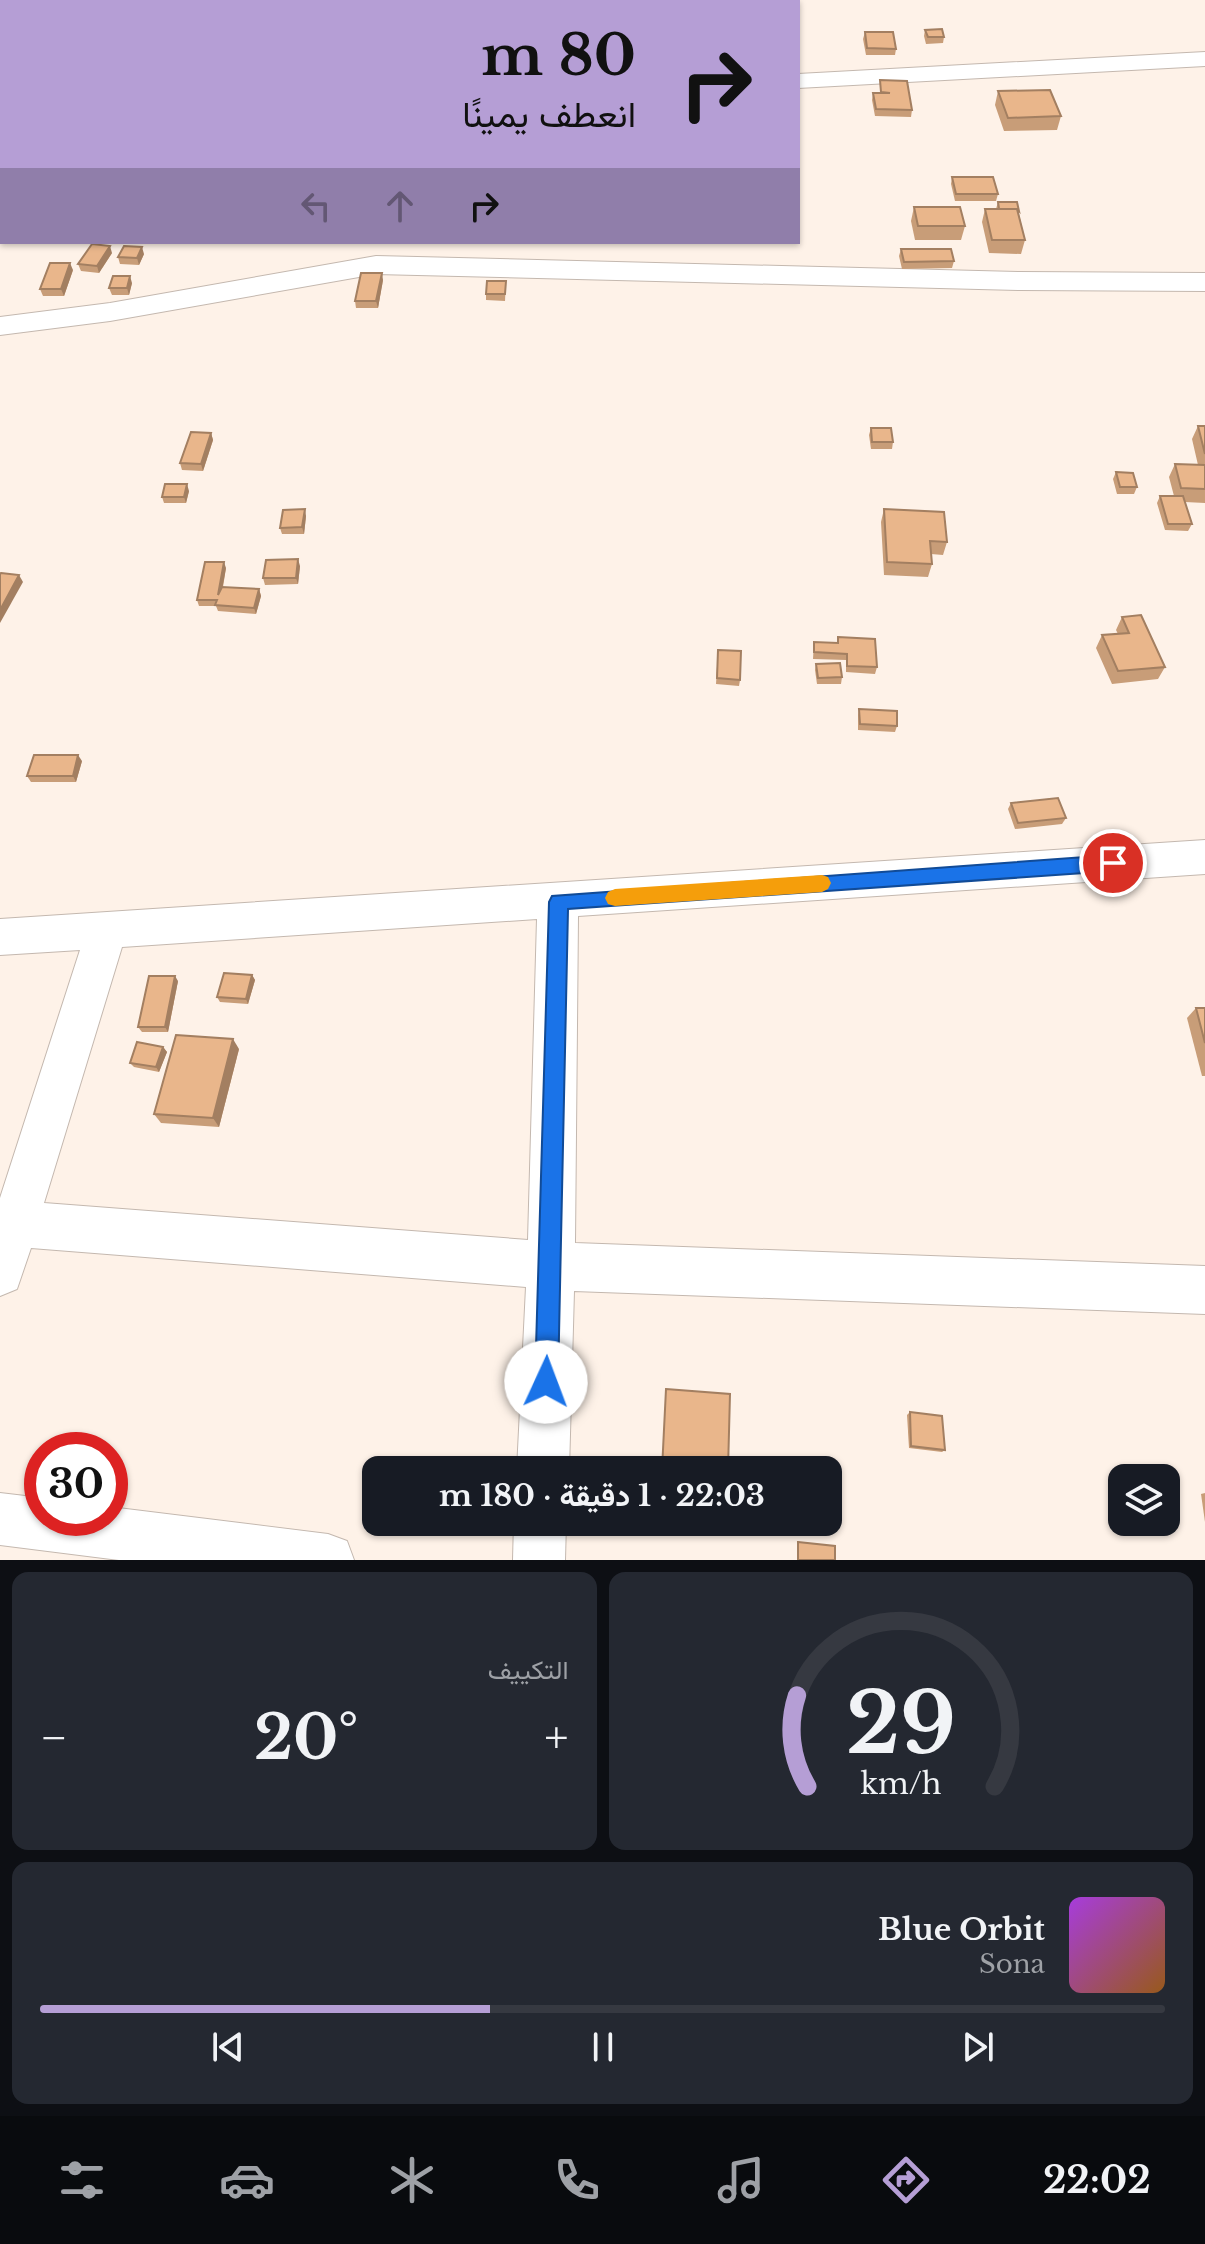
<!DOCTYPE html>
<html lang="ar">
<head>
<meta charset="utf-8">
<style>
  :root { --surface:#171b24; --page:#242831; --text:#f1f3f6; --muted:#9ea1a6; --line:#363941; --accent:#b59ed5 }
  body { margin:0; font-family:"Libre Baskerville",Vazirmatn,serif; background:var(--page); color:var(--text); direction:rtl; height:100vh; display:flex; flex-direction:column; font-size:30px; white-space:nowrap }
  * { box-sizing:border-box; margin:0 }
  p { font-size:26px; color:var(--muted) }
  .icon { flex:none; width:44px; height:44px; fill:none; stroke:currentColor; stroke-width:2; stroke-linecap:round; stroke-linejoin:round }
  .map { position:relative; height:1560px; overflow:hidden; direction:ltr }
  .side { display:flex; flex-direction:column; gap:12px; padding:12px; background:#0d0f14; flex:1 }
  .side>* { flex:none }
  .guide { position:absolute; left:0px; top:0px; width:800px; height:244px; box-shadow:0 2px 6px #0004; direction:rtl; background:#b59ed5; color:#111; overflow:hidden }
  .controls { position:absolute; left:1108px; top:1464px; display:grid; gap:16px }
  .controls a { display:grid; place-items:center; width:72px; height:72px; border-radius:16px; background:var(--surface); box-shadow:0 2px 6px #0004; font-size:40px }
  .speed { position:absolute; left:24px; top:1432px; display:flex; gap:16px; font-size:40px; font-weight:700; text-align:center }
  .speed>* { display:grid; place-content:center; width:104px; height:104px; border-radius:50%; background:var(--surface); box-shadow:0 2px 6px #0004; line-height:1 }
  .speed .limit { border:12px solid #d22; background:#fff; color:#111 }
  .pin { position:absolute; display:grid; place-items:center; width:68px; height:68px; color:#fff; margin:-34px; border:4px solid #fff; border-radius:50%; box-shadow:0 2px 8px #0007 }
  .me { position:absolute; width:88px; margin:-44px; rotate:2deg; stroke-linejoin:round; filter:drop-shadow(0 0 6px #0008) }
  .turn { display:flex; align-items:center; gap:28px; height:168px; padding:0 32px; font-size:36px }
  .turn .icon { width:104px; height:104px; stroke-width:2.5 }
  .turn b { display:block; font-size:56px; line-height:68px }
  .lanes { display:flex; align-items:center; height:76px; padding:0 32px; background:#0003; justify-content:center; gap:40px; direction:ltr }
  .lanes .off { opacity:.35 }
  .big { font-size:60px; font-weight:700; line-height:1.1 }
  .side .widget { flex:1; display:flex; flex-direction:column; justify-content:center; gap:12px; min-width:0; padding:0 28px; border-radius:16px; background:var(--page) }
  .side .dial { align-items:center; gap:0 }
  .dial svg { height:208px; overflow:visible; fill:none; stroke:var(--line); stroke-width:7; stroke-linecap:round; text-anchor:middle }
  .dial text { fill:var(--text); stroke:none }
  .song { display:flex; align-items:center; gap:24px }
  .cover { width:96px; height:96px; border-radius:12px; background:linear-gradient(135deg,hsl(280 70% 55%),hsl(30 70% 35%)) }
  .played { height:8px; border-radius:4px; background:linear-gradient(90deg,var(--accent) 40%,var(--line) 40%) }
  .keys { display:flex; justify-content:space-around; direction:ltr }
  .heat { display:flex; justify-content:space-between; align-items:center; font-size:44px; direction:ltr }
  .side .tiles { flex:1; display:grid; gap:12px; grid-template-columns:1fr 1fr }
  .widget:last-child { grid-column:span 2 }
  .trip { position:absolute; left:362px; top:1456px; width:480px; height:80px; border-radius:16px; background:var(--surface); box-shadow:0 2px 6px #0004; font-weight:700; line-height:80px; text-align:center; direction:rtl }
  .menu { display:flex; height:128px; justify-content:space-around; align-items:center; background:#090b0e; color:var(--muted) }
  .menu .icon { width:56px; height:56px }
  .menu .selected { color:var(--accent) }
  .menu b { font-size:36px; color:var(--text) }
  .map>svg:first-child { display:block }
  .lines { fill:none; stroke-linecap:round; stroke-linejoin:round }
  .street-casing { stroke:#c4b8af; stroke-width:2 }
  .street { fill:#fff; fill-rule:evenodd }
  .wall { fill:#c89d78 }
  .shaded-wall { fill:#a37f61 }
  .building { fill:#e9b68b; stroke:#a37f61; stroke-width:2 }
  .route { fill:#1a73e8; stroke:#114b97; stroke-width:2 }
  .slow { fill:#f59e0b }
</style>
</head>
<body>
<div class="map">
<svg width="1205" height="1560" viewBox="0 0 1205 1560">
  <rect width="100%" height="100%" fill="#fef2e8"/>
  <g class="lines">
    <g class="street-casing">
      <g id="street">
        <path d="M1205,52V66L798,88V74Z"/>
        <path d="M376,256L1020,272L1205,273V291L1020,290L376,274L110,321L0,335V317L110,303Z"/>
        <path d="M1205,840V874L578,916L575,1243L1205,1266V1314L574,1291L569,1470H517L526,1287L31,1248L17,1289L0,1296V1198L80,950L0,955V919ZM537,919L528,1240L44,1203L122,947Z"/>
        <path d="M0,1493L42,1498V1518H110V1507L328,1534L347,1541L354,1560H119L0,1545Z"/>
        <path d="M514,1522H566L565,1560H513Z"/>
      </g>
    </g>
    <use href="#street" class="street"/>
  </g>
  <g class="wall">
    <path d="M0,0H36L35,2H2V6L0,5Z"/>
    <path d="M665,0H713L714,2H665Z"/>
    <path d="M925,30L944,37L943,43L926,44L924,36Z"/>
    <path d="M865,32L896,49L895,55H866L863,39Z"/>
    <path d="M880,80L912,110L911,117L875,116L872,100L873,93H880Z"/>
    <path d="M998,91L1061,116L1057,130L1004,131L995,105Z"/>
    <path d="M952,177L998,194L996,201H955L951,184Z"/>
    <path d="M998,202L1019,211V214L1025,240L1021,254L989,253L982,222L985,209H996Z"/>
    <path d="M914,207L965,226L961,240H915L911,221Z"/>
    <path d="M901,249L954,261L952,268L902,269L899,256Z"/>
    <path d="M112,253L99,273L81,271L78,264Z"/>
    <path d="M144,254L139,265L120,264L118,257Z"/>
    <path d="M73,270L64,296H43L40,289Z"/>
    <path d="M383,280L378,308H356L355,301Z"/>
    <path d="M506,281L505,301L486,300V294Z"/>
    <path d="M132,283L129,295H112L109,288Z"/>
    <path d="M1198,426H1205V503L1185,502L1192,524L1188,531L1165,530L1157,503L1160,496H1174L1169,477L1175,464L1198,465L1192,439Z"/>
    <path d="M871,428L893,442L892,449H871L869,435Z"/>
    <path d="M211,433L213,440L203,471L182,470L180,463Z"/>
    <path d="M1116,472L1137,487L1134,494H1117L1113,479Z"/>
    <path d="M189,491L186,503H164L162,497Z"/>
    <path d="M884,509L947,542L943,555L931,554L932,564L928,577L884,575L881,522Z"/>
    <path d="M306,516L304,534H282L280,528Z"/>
    <path d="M300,566L298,584L265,585L263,578Z"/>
    <path d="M226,568L223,587L259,589L261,596L256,614L218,611L216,606H199L197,600Z"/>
    <path d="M1122,617L1165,667L1158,679L1112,684L1096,648L1102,635L1118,634L1116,630Z"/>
    <path d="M838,637L877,667L875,674L846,672V660L813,659L814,642L837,643Z"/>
    <path d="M718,650L740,680L739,686L716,684Z"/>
    <path d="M816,664L842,677L841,684H817L815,670Z"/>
    <path d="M859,709L897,726L895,732L858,730V715Z"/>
    <path d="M82,761L76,782H31L27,776Z"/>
    <path d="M1011,803L1066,818L1062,824L1015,829L1008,809Z"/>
    <path d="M252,975L255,980L248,1004L220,1002L217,997Z"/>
    <path d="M178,981L168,1032H142L138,1027Z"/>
    <path d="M1196,1008H1205V1076H1202L1187,1018Z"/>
    <path d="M163,1047L167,1052L159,1072L134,1067L130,1063Z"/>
    <path d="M239,1049L219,1127L161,1123L154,1114Z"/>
    <path d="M910,1412L945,1450L942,1452L909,1448L907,1415Z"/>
    <path d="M1205,1493V1522L1201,1494Z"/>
  </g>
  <g class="shaded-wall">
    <path d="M110,246L112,253L99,273L97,266Z"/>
    <path d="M142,247L144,254L139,265L137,258Z"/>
    <path d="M70,263L73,270L64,296L61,289Z"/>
    <path d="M382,273L383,280L378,308L376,301Z"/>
    <path d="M130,276L132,283L129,295L127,288Z"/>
    <path d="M211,433L213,440L203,471L201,464Z"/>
    <path d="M187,484L189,491L186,503L184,497Z"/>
    <path d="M305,509L306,516L304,534L302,527Z"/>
    <path d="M298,559L300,566L298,584L296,578Z"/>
    <path d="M224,562L226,568L220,601L218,595Z"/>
    <path d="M19,575L23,582L0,623V610Z"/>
    <path d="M259,589L261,596L256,614L254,608Z"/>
    <path d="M78,755L82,761L76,782L73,776Z"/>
    <path d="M252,975L255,980L248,1004L246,999Z"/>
    <path d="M175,976L178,981L168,1032L165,1027Z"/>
    <path d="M233,1039L239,1049L219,1127L213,1118Z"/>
    <path d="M163,1047L167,1052L159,1072L156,1067Z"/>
  </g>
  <g class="building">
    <path d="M700,0L714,1V2H700Z"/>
    <path d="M942,29L944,37H928L925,30Z"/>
    <path d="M865,32H893L896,49L867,48Z"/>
    <path d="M880,80L907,81L912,110L876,109L873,93H890L881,92Z"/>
    <path d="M1050,90L1061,116L1008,118L998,91Z"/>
    <rect x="0" y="173" width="2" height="20"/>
    <path d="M952,177H993L998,194H956Z"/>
    <path d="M998,202H1017L1019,211L1017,209H999Z"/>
    <path d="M914,207H960L965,226H918Z"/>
    <path d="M985,209H1017L1025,240H992Z"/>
    <path d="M92,244L110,246L97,266L78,264Z"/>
    <path d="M124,246L142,247L137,258L118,257Z"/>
    <path d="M901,249H951L954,261L904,262Z"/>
    <path d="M50,263H70L61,289H40Z"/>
    <path d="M361,273H382L376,301H355Z"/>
    <path d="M113,276H130L127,288H109Z"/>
    <path d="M487,281H506L505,294H486Z"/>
    <path d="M1198,426H1205V454Z"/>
    <path d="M871,428H891L893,442H872Z"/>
    <path d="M191,432L211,433L201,464L180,463Z"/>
    <path d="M1175,464L1205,465V489L1181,488Z"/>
    <path d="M1116,472L1133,473L1137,487H1120Z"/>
    <path d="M165,484H187L184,497H162Z"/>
    <path d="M1160,496H1183L1192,524H1168Z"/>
    <path d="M305,509L302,527L280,528L283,510Z"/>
    <path d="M884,509L944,512L947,542L930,541L932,564L887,562Z"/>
    <path d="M298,559L296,578H263L266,560Z"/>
    <path d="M205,562H224L218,595L222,587L259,589L254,608L215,605L217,600H197Z"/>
    <path d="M1,573L19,575L0,610V574Z"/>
    <path d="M1141,615L1165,667L1118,671L1102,635L1129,633L1122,617Z"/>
    <path d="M838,637L875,639L877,667L847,666V654L814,652V642L838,643Z"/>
    <path d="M718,650L741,651L740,680L717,678Z"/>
    <path d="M840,663L842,677L818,678L816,664Z"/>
    <path d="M859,709L897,711V726L860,724Z"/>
    <path d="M34,755H78L73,776H27Z"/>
    <path d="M1058,798L1066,818L1018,823L1011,803Z"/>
    <path d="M224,973L252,975L246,999L217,997Z"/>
    <path d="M149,976H175L165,1027H138Z"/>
    <path d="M1196,1008H1205V1043Z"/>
    <path d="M176,1035L233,1039L213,1118L154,1114Z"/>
    <path d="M137,1042L163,1047L156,1067L130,1063Z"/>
    <path d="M666,1389L730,1394L728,1470H662Z"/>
    <path d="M910,1412L942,1416L945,1450L911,1446Z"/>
    <path d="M798,1542L835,1546V1560H798Z"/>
  </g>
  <path class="route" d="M1113,855L1119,857L1122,863L1119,869L1113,871L568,909L558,1382L555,1391L546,1394L538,1391L535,1382L549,902L552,896Z"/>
  <path class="slow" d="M822,875L828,877L831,883L828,889L822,892L615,906L608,904L605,898L608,892L615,889Z"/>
</svg>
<div class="controls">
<a><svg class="icon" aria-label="layers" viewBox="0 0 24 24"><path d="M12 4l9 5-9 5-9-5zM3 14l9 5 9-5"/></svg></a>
</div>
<div class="speed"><div class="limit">30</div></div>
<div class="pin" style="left:1113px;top:863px;background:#d93025"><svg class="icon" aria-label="arrive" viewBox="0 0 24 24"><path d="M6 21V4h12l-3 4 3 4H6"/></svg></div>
<svg class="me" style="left:546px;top:1382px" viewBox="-20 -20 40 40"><circle r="19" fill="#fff"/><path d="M0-13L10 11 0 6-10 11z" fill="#1a73e8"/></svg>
<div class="trip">22:03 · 1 دقيقة · 180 m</div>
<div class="guide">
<div class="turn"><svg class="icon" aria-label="right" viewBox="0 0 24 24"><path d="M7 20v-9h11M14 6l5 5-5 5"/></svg><div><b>80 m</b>انعطف يمينًا</div></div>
<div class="lanes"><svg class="icon off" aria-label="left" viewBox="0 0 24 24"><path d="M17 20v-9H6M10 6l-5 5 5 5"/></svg><svg class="icon off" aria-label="ahead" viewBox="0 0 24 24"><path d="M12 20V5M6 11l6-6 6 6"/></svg><svg class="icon" aria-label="right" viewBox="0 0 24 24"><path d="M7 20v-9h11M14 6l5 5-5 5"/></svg></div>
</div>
</div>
<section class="side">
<div class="tiles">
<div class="widget dial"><svg viewBox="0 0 100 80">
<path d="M14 69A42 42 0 1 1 86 69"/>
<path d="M14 69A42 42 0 0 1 10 34" stroke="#b59ed5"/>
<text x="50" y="56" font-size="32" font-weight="700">29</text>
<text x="50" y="72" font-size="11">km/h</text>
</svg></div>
<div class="widget"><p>التكييف</p>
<div class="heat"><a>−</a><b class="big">20°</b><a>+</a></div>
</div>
<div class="widget">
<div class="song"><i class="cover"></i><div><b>Blue Orbit</b><p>Sona</p></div></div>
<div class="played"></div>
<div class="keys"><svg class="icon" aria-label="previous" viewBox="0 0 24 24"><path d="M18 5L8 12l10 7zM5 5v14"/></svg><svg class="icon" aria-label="pause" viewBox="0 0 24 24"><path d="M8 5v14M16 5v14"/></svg><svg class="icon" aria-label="next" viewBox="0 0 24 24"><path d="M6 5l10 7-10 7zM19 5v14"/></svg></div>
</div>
</div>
</section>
<nav class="menu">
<b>22:02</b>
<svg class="icon selected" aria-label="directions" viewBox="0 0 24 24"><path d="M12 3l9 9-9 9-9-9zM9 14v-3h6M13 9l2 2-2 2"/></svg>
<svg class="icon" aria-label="music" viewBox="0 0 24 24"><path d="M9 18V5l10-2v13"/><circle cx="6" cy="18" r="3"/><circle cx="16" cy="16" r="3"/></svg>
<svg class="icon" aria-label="phone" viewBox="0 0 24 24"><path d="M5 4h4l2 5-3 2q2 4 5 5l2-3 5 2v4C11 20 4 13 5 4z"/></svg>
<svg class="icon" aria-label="climate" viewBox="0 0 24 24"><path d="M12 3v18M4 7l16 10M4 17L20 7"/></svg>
<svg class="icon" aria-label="car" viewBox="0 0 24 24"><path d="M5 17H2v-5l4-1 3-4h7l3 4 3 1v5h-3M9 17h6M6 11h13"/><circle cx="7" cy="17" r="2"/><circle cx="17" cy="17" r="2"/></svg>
<svg class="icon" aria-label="filters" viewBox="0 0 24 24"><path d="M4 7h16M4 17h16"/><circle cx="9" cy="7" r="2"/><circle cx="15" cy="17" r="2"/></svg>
</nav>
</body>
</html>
